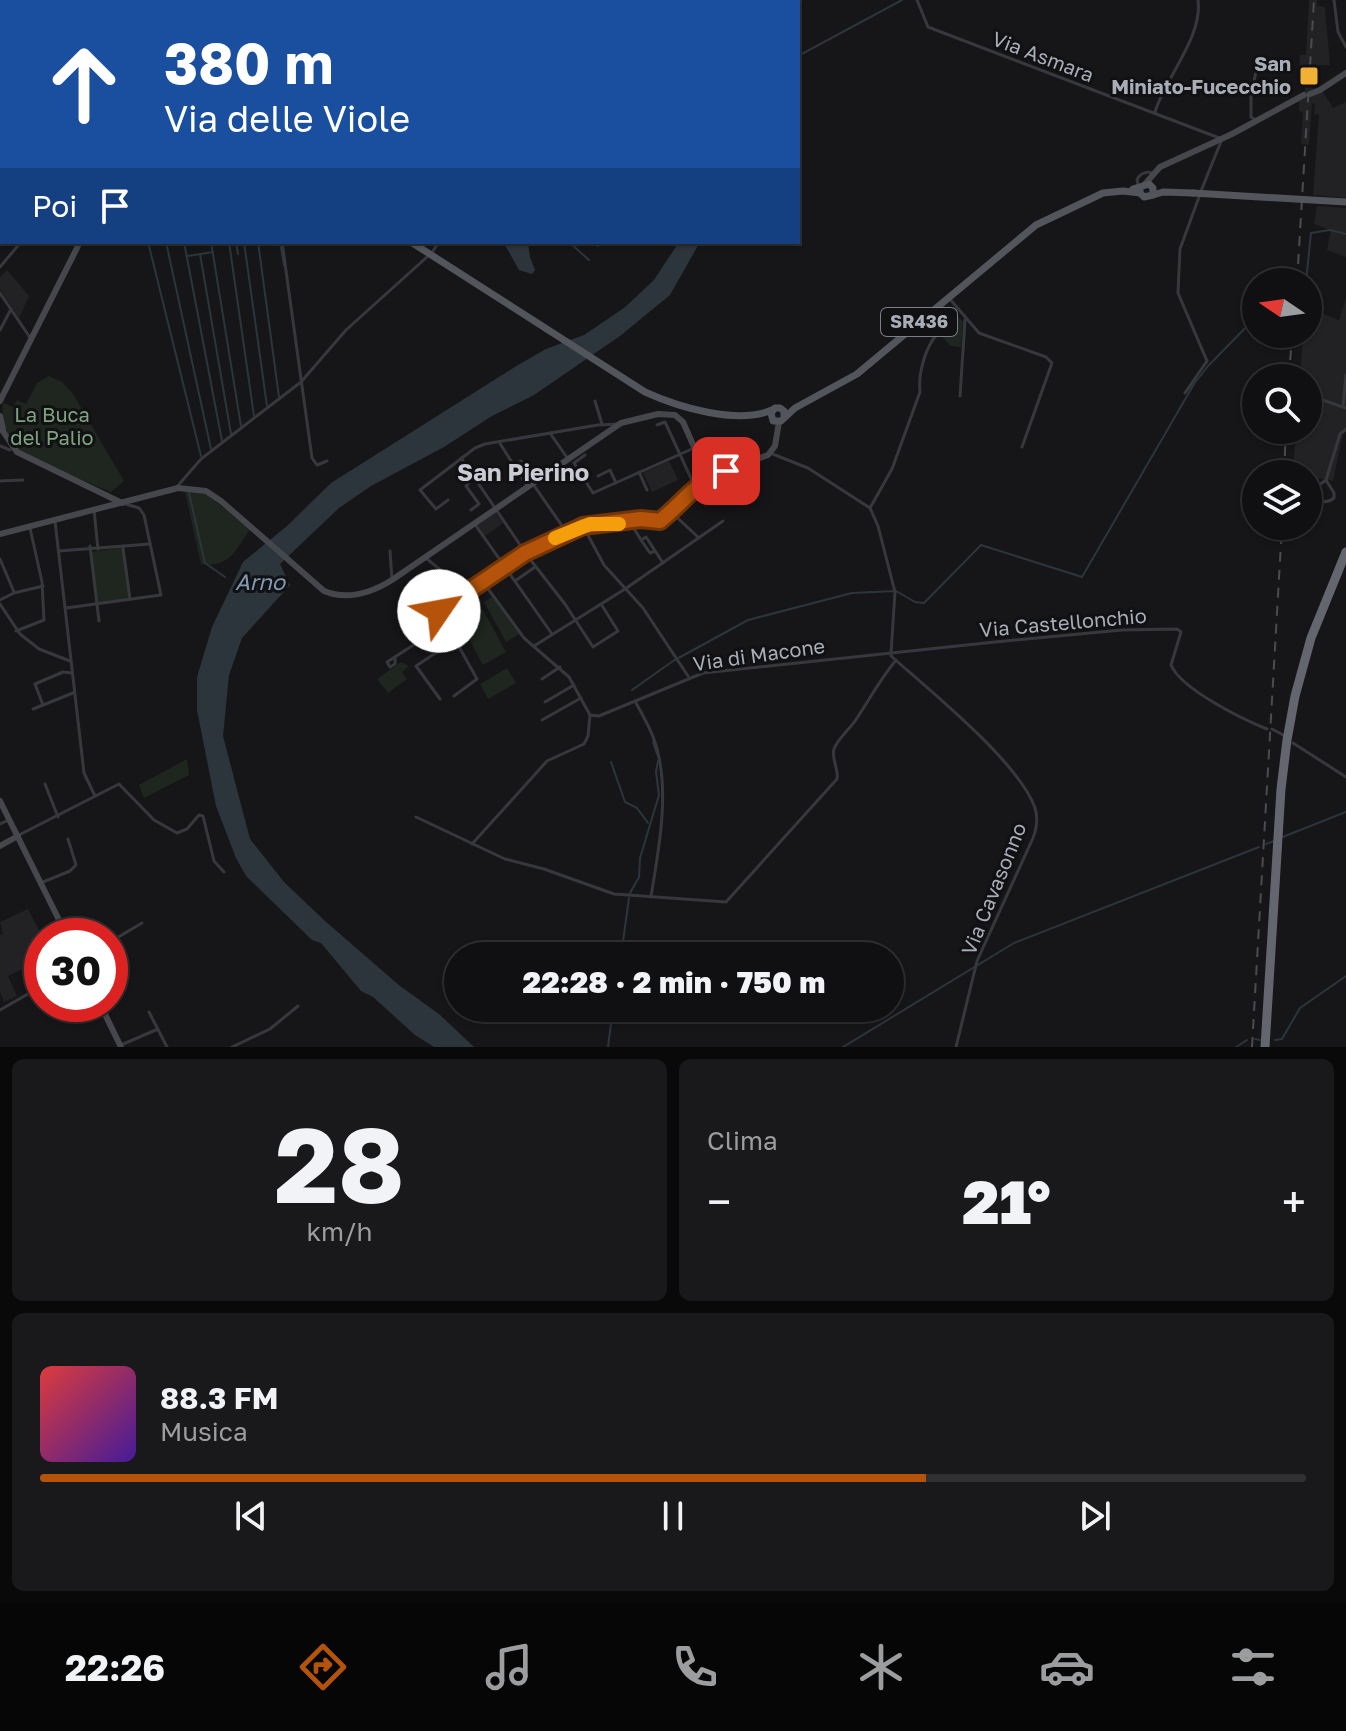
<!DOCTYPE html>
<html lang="it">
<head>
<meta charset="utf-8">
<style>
  :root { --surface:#101012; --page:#19191b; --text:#f1f3f6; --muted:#9c9d9f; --line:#303032; --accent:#b45309 }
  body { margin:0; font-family:"Golos Text",sans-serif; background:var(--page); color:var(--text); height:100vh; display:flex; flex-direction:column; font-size:30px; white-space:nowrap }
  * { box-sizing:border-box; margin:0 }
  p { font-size:26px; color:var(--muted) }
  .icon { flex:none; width:44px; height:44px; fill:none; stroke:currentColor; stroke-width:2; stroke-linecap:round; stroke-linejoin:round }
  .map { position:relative; height:1047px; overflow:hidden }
  .panel { display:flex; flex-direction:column; gap:12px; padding:12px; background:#09090a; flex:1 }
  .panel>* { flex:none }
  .guide { position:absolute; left:0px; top:0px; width:800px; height:244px; box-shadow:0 2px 6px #0004,0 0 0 2px var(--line); background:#1a4fa0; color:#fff; overflow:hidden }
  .needle { width:52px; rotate:283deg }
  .fabs { position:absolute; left:1242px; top:268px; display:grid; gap:16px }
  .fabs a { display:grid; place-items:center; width:80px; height:80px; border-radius:50%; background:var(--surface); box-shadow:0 2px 6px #0004,0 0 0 2px var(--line); font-size:40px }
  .speed { position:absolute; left:24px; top:918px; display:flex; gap:16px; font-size:40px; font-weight:700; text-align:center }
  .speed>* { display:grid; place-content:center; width:104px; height:104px; border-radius:50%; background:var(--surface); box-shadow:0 2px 6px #0004,0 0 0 2px var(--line); line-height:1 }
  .speed .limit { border:12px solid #d22; background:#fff; color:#111 }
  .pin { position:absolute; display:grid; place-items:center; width:68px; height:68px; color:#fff; margin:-34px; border-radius:16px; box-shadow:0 4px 12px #0006 }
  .me { position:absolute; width:88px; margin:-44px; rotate:57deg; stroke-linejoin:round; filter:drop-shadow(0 0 6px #0008) }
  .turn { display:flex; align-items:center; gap:28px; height:168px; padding:0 32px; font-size:36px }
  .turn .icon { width:104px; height:104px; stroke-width:2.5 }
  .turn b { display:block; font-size:56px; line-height:68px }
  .then { display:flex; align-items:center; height:76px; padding:0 32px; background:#0003; gap:16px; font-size:30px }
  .big { font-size:60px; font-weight:800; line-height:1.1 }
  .panel .tile { flex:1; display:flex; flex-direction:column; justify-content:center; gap:12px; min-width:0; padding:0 28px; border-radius:12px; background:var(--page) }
  .panel .dial { align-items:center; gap:0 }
  .dial b { font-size:104px; line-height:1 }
  .song { display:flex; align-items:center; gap:24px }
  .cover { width:96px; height:96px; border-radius:12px; background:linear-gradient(135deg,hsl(0 70% 55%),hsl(260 70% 35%)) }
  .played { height:8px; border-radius:4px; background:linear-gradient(90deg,var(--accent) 70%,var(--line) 70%) }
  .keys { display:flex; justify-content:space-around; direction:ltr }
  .heat { display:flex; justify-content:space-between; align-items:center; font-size:44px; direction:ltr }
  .panel .tiles { flex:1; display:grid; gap:12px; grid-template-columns:1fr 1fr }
  .tile:last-child { grid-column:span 2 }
  .trip { position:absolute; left:444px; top:942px; width:460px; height:80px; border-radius:40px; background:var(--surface); box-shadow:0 2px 6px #0004,0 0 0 2px var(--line); font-weight:800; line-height:80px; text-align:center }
  .tab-bar { display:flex; height:128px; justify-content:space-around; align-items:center; background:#060607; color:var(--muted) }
  .tab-bar .icon { width:56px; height:56px }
  .tab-bar .current { color:var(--accent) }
  .tab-bar b { font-size:36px; color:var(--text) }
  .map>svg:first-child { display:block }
  .built { fill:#222225 }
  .green { fill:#1e261f }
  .water { fill:#2c353c }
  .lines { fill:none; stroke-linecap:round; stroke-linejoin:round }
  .stream { stroke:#2c353c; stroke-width:2 }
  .street { stroke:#37383d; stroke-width:3 }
  .secondary { stroke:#45474d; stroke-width:6 }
  .primary { stroke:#53555c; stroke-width:7 }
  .highway { stroke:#63666e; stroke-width:9 }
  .rail { stroke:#4a4c52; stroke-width:2; stroke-dasharray:10 8; stroke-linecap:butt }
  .primary-bridge { stroke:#53555c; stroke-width:7 }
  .route-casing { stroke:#753606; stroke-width:20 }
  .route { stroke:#b45309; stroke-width:14 }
  .slow { stroke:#f59e0b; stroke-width:14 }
  .poi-dot { fill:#f2b134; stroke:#111113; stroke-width:3 }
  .labels { text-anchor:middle; stroke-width:6; stroke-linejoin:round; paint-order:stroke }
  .shield { fill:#111113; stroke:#7b7e86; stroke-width:2 }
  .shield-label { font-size:18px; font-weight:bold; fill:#a8adb8 }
  .street-label { font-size:20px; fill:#a8adb8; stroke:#111113 }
  .poi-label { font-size:20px; font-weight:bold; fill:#a8adb8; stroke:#111113; text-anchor:end }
  .park-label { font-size:20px; fill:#7fa381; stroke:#111113 }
  .water-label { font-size:22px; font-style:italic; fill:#7f9bb3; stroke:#111113 }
  .quarter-label { font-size:24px; font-weight:bold; fill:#c9ccd4; stroke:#111113 }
</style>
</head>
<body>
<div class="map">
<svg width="1346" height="1047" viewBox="0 0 1346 1047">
  <rect width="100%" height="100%" fill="#161618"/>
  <g class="built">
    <path d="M1309,0H1317V6L1325,7L1330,65H1318L1317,71H1311L1313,89L1310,95L1323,92L1333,108L1346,102V198L1313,195L1319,115L1314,114L1315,104L1312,103L1309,145L1301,144L1303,112L1299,111V100H1304L1305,85L1301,84L1302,74L1299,73L1300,55H1306Z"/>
    <path d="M1317,206L1346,208V257L1327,250L1331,230L1314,224Z"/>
    <path d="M7,270L29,296L19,318L0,289V277Z"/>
    <path d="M1346,298V432L1343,433L1333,481L1308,476V474L1293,473L1296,430H1308V378H1300L1303,334H1308V308L1339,320Z"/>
    <path d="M669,461L678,480L652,492L643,473Z"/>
    <path d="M495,512L503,523L485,536L477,525Z"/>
    <path d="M28,909L41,934L36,938L42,950V981L33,964L8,976L17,996L4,1002L0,991V935L3,934L0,922Z"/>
  </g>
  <g class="green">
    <path d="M948,306L963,322L961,347L951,346L930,324Z"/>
    <path d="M49,376L62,382L73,394L124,481L111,492C93,484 29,459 18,449C7,437 1,418 3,403L13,407L17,400L26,404L37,383Z"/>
    <path d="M191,491L208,495L250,530C234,551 230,568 201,564L185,492Z"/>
    <path d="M123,547L130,599L97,604L91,552Z"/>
    <path d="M475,592L482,602L448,621L443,612Z"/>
    <path d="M492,597L519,634L506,642L484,602Z"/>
    <path d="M483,610L506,652L483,665L460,622Z"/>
    <path d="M401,662L409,666L402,672L407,679L388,693L377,679Z"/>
    <path d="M507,668L516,683L488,699L480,684Z"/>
    <path d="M187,759L189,775L144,798L139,785Z"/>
  </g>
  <g class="water">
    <path d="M508,242H528L530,257L535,270L532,274L519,270L505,245Z"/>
    <path d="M679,242H700L670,295L620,336L534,395L492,416L444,447L371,486L339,508L280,564L290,585L242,638L229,675L223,736L250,839L284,882L325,921L400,986L439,1014L474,1047H434L415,1035L373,997L361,991L321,943L312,940L246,876L236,858L216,806L197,710V677L212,627L243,562L287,526L331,483L518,365L546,349L584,335L624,308L654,280Z"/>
  </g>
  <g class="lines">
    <g class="stream">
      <path d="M637,0L639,2"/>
      <path d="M767,2L770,0"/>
      <path d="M798,56L902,0"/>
      <path d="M148,242L201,456"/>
      <path d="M166,242L211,449"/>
      <path d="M184,242L222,441"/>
      <path d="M211,242L241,426"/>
      <path d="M229,242L254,416"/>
      <path d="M236,242L238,254"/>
      <path d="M244,242L267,406"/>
      <path d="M258,242L279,397"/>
      <path d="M280,242L284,265"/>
      <path d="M569,242L589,260"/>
      <path d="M593,242L598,246"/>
      <path d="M200,254L231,434"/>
      <path d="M188,256L213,252"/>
      <path d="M1306,282L1311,233L1330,230L1346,234"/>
      <path d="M189,493L205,563L225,577"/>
      <path d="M632,690L673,661L748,620L852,593L896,591L915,602L924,603L981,545L1082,577L1194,384L1208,366L1256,317"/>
      <path d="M653,742L657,754"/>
      <path d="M611,762L625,802L637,808L648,823"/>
      <path d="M1280,838L1346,812"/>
      <path d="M1266,844L1274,841"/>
      <path d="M630,893L639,877L640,858L659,795L656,772L658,761"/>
      <path d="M621,956L629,898"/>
      <path d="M1255,1039L1260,1040"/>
      <path d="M1275,1040L1282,1039L1300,1008L1346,976"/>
      <path d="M608,1047L613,1008"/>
      <path d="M843,1047L1014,943L1259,847"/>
      <path d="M1236,1047L1247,1040"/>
    </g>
    <g class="street">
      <path d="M917,0L928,27L1222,139L1201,191"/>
      <path d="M1334,0L1338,32L1346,47"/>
      <path d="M20,2V0"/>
      <path d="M91,2V0"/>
      <path d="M462,2L465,0"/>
      <path d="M0,84L2,81"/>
      <path d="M1155,112C1165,78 1203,37 1198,0"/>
      <path d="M1254,119L1251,117V96L1257,67L1280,72"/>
      <path d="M1138,185L1137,180C1139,174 1146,171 1152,173"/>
      <path d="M1199,197L1180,249L1178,293L1207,361"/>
      <path d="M0,217H2"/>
      <path d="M282,242L312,458L317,465L327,461"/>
      <path d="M433,251L439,242"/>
      <path d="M0,267L21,242"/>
      <path d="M0,293L31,339"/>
      <path d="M949,298L979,333L1046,357L1052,363L1022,447"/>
      <path d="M0,330L11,309"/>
      <path d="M1185,393L1207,361"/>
      <path d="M1308,395L1346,408"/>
      <path d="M960,396L965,320"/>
      <path d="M595,401L602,424"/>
      <path d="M1343,407L1346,375"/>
      <path d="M657,425L665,422L695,487"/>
      <path d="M550,433L568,459"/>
      <path d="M499,442L527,486"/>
      <path d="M0,446L10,450"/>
      <path d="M770,453L808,468L870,508L878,526L895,592L891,653"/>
      <path d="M585,455L574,463L593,493L694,448"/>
      <path d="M461,458L529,558L565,604L593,647L618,631L601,604"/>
      <path d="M515,465L521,461L535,482"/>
      <path d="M639,472L647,490"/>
      <path d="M598,476L610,470L616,483"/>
      <path d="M1326,480L1334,493V498C1326,505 1318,501 1311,494L1312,490L1326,480L1340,434L1346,429"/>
      <path d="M0,481L23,480"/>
      <path d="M533,484L567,533"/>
      <path d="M175,489L201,459L301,382L346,330L427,257"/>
      <path d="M448,500L436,509L420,490L475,448L485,444L598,425L619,424"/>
      <path d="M870,508L892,469L920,392C918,374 925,348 937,334L927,322L935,314L932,312"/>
      <path d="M94,510L98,549"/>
      <path d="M471,510L479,504L466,486L474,477"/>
      <path d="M670,511L699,538"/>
      <path d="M55,521L84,773L95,796"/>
      <path d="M630,522L641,540L646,537L663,563"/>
      <path d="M474,523L552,634"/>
      <path d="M583,526L604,565L643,608L688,676"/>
      <path d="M641,540L650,553L655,551"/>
      <path d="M90,546L99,621"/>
      <path d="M123,548L130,599"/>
      <path d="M59,551L150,544"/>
      <path d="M390,551L392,580"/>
      <path d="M426,558C442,572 457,584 479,582"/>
      <path d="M0,559L14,592"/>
      <path d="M515,581L535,567"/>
      <path d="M0,600L14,593L43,586"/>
      <path d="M0,604L20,634L39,649L70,661"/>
      <path d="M66,608L161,595L144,515L139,508L122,503"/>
      <path d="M16,631L44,620L42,582L30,528"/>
      <path d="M534,646L625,589L723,521"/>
      <path d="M891,653V656C929,690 1019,762 1035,808C1038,818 1037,828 1033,838L977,961L956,1047"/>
      <path d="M395,657V664L390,667L387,662L446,624"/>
      <path d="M542,679L560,667"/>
      <path d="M454,696L477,679L439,611L525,553L583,526L641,519L660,521L709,477"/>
      <path d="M440,699L416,666L455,640"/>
      <path d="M635,701C644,718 654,734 658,753C669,799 658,852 651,897"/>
      <path d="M545,702L574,685"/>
      <path d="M43,705L35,684L63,672L72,673"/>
      <path d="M33,709L73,693"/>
      <path d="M590,715L599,716L703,673L995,642L1122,630L1177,629L1181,632L1171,665C1181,689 1242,719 1267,729"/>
      <path d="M542,720L581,698"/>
      <path d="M1272,729L1285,736"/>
      <path d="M1293,743L1346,777"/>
      <path d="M45,784L58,817"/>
      <path d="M416,817L505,859L544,869L614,894L726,902L837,779C839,769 831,759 834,749C838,738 851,728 857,718C871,697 879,681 896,660"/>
      <path d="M0,824L9,820"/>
      <path d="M19,835L119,784L154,820L177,833L187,829L199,815L203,816L214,861L224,872"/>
      <path d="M472,844L547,761L584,744L588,736L590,715L569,677L524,638L483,582"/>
      <path d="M43,882L70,871L76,865L68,839"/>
      <path d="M110,942L142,923"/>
      <path d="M110,987L116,984"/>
      <path d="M0,1010L42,986"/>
      <path d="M149,1012L167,1047"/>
      <path d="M121,1045L158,1029"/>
      <path d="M232,1047L270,1029L298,1006"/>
    </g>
    <g class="secondary">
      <path d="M1310,94L1320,90L1346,73"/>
      <path d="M1145,184L1160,167L1232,134L1304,95"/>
      <path d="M0,401L80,242"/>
      <path d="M0,416L3,429"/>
      <path d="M0,427L17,452L122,503"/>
      <path d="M0,534L178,488L206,491L221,501L324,591C348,601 371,593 392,580L621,423L658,414L675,415L683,422L706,474L710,477L768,455L775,446L779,422"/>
      <path d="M0,801L67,936"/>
      <path d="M0,846L18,836"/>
      <path d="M100,1004L121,1047"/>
    </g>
    <g class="primary">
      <path d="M201,2L202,0"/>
      <path d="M1133,189L1149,184L1153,188V195L1144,197L1140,193V188"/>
      <path d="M1153,195L1163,192L1193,193"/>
      <path d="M0,208L2,207"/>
      <path d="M411,242L645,392C678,407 737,425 772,410"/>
      <path d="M784,418V411L780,408H775L771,413L773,421H781L795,408L857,374L1036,225L1103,193L1123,191L1140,193"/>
    </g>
    <path class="highway" d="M1265,1047L1281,789L1287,740L1295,696L1311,638L1346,552"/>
    <g class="rail">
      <path d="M1297,282L1314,0"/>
      <path d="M1289,378L1292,334"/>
      <path d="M1284,474L1286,430"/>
      <path d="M1252,1047L1282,526"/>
    </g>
    <path class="primary-bridge" d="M1193,193L1346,202"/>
  </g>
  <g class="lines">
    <g class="route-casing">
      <path id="route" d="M439,611L525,553L583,526L641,519L660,521C686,500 693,484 726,471"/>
    </g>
    <use href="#route" class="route"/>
    <path class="slow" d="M555,538L590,524H619"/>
  </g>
  <rect class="poi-dot" x="1299" y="66" width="20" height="20" rx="4"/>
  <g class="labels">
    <rect class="shield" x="881" y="308" width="76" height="28" rx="6"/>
    <g class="shield-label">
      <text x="919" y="328">SR436</text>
    </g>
    <g class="street-label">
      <text transform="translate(1043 57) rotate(21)" y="7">Via Asmara</text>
      <text transform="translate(1063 623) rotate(-5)" y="7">Via Castellonchio</text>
      <text transform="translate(759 655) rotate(-8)" y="7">Via di Macone</text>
      <text transform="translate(994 889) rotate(-68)" y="7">Via Cavasonno</text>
    </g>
    <g class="poi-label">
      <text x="1291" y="71">San<tspan x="1291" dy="23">Miniato-Fucecchio</tspan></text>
    </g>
    <g class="park-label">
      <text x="52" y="422">La Buca<tspan x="52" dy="23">del Palio</tspan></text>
    </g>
    <g class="water-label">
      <text x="260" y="590">Arno</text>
    </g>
    <g class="quarter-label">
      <text x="523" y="481">San Pierino</text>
    </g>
  </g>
</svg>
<div class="fabs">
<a><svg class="needle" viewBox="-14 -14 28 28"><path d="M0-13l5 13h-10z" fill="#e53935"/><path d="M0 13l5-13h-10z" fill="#9c9d9f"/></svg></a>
<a><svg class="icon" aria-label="search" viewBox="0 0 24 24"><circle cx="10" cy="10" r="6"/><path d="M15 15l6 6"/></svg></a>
<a><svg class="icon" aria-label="layers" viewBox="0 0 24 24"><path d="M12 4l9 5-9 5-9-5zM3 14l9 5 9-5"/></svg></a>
</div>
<div class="speed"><div class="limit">30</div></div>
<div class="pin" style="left:726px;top:471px;background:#d93025"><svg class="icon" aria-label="arrive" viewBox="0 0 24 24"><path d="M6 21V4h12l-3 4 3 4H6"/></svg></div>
<svg class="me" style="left:439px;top:611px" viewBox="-20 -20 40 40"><circle r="19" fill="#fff"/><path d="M0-13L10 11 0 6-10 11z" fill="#b45309"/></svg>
<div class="trip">22:28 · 2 min · 750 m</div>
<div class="guide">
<div class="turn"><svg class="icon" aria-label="ahead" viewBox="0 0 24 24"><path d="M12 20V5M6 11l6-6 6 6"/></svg><div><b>380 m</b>Via delle Viole</div></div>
<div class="then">Poi<svg class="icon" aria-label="arrive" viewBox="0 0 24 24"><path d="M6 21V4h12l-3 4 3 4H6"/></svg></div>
</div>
</div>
<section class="panel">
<div class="tiles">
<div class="tile dial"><b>28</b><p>km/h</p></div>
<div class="tile"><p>Clima</p>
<div class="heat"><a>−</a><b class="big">21°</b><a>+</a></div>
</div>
<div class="tile">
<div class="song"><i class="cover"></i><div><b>88.3 FM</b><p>Musica</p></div></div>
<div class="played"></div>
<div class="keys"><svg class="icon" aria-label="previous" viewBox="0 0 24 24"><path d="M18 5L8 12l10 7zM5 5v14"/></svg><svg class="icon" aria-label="pause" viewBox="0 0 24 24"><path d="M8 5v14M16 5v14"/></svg><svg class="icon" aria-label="next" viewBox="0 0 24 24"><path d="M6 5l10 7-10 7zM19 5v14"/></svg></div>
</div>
</div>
</section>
<nav class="tab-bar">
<b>22:26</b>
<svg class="icon current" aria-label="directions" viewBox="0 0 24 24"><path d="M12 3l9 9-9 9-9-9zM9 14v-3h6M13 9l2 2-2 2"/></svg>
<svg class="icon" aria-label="music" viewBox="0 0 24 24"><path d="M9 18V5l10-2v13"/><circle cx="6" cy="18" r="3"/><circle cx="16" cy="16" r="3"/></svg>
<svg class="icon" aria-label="phone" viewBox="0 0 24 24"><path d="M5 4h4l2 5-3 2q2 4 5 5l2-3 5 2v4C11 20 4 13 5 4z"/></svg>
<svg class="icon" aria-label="climate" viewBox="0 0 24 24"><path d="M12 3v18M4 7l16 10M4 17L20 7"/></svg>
<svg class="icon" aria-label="car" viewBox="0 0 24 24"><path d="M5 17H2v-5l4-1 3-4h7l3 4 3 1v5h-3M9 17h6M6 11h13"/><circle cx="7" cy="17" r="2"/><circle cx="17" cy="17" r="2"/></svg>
<svg class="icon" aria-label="filters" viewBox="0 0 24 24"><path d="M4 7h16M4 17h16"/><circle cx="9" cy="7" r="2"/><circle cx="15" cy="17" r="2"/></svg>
</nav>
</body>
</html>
